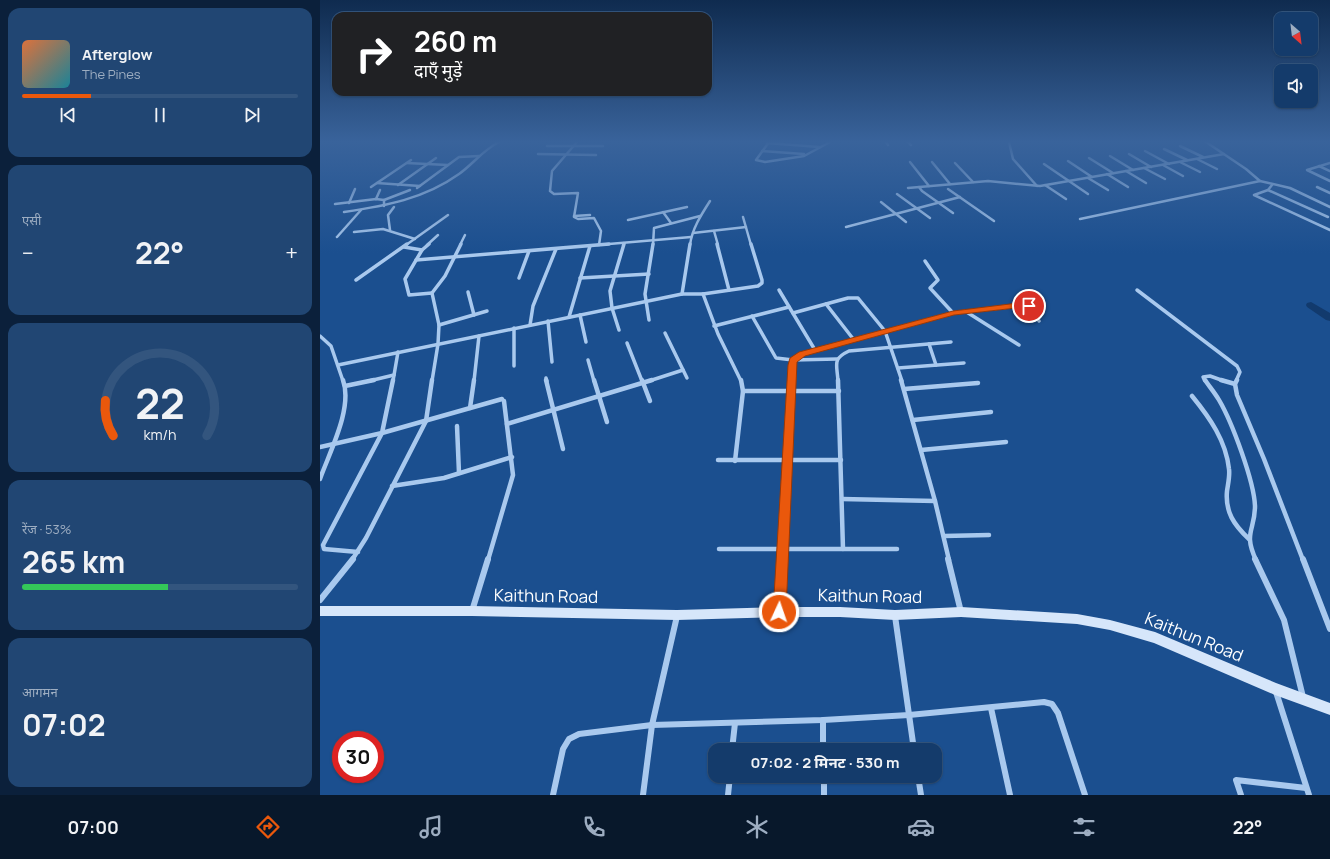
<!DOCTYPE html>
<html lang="hi">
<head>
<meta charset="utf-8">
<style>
  :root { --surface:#143b6b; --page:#214673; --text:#f1f3f6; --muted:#9dadc1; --line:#33557e; --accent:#ea580c }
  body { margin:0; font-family:Manrope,"Noto Sans Devanagari",sans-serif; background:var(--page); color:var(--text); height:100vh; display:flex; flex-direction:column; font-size:15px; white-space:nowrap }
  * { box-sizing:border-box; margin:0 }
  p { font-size:13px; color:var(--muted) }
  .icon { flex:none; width:22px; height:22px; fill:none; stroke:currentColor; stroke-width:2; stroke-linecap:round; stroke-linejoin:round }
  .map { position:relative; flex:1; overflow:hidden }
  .drawer { display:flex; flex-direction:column; gap:8px; padding:8px; background:#0b203b; width:320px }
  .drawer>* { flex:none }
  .guide { position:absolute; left:12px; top:12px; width:380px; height:84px; border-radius:12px; box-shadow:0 1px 3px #0004,0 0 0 1px var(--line); background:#202124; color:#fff; overflow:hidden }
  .needle { width:26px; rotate:152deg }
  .fabs { position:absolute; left:954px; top:12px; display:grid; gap:8px }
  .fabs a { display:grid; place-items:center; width:44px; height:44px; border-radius:8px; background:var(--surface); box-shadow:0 1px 3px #0004,0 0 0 1px var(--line); font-size:20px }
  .speed { position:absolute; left:12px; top:731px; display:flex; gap:8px; font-size:20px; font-weight:700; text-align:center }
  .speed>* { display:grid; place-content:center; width:52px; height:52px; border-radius:50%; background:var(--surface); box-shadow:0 1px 3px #0004,0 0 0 1px var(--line); line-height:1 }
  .speed .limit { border:6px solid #d22; background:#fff; color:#111 }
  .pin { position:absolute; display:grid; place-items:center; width:34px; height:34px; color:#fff; margin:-17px; border:2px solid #fff; border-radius:50%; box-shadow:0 1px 4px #0007 }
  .me { position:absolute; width:44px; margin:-22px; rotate:3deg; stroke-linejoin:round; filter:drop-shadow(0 0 3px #0008) }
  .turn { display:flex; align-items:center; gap:14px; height:84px; padding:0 16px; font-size:18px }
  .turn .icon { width:52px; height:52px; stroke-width:2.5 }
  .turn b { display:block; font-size:28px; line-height:34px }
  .big { font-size:30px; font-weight:700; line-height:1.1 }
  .drawer .widget { flex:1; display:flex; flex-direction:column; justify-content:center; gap:6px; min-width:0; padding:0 14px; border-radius:12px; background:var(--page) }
  .drawer .dial { align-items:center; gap:0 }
  .dial svg { height:104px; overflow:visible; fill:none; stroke:var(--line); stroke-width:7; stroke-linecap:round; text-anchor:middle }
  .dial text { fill:var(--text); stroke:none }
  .song { display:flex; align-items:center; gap:12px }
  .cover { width:48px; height:48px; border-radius:6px; background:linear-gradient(135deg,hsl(20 70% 55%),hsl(190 70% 35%)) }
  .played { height:4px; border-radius:2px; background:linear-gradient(90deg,var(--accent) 25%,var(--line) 25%) }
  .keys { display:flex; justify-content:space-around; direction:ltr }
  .heat { display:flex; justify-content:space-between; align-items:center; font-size:22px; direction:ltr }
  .charge { height:6px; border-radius:3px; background:linear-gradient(90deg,#34c759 53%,var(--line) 0) }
  .trip { position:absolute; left:388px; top:743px; width:234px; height:40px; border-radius:12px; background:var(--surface); box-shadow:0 1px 3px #0004,0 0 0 1px var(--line); font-weight:700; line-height:40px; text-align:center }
  .dock { display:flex; height:64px; justify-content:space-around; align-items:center; background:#08182b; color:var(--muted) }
  .dock .icon { width:28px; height:28px }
  .dock .active { color:var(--accent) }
  .dock b { font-size:18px; color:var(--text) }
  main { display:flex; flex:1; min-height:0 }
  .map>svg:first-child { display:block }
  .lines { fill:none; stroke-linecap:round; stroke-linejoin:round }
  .river { fill:#123a6d; fill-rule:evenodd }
  .street-far3 { stroke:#a9c9ee; stroke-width:2.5 }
  .street-far2 { stroke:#a9c9ee; stroke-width:3.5 }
  .street-far1 { stroke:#a9c9ee; stroke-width:4.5 }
  .street { stroke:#a9c9ee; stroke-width:6 }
  .secondary { fill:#d6e6fa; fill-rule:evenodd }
  .route { fill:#ea580c; stroke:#983908 }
  .labels { text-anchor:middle; stroke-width:4; stroke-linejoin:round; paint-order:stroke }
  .near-street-label { font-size:17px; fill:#fff; stroke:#1b4f8f }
</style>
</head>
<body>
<main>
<section class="drawer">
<div class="widget">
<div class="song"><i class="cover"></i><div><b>Afterglow</b><p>The Pines</p></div></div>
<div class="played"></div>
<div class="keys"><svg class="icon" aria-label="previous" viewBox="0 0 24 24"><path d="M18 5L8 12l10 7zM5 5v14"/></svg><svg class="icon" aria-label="pause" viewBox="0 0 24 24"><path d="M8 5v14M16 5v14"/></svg><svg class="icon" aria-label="next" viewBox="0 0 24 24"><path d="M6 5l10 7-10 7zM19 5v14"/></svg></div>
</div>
<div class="widget"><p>एसी</p>
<div class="heat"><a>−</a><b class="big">22°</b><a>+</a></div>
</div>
<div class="widget dial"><svg viewBox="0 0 100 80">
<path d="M14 69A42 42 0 1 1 86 69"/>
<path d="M14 69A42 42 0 0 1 8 42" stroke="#ea580c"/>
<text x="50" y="56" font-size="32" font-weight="700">22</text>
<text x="50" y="72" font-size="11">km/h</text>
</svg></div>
<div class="widget"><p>रेंज · 53%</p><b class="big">265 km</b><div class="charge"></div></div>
<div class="widget"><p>आगमन</p><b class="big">07:02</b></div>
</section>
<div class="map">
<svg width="1010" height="795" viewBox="0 0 1010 795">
  <rect width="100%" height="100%" fill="#1b4f8f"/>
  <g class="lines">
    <path class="river" d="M991,302L1010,313V321L1006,320L987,307L986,305L987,303Z"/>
    <g class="street-far3">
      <path d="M257,142L232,171L230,191L234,194L258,193L254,217L258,219L274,218L281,231L279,245"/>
      <path d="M449,142L436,160L445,162L484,156L510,142"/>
      <path d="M566,142L568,145"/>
      <path d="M588,142L591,145"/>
      <path d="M689,142L693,159L717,186"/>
      <path d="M886,142L926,169L940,181L970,188L1010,207"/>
      <path d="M447,143L500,147"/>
      <path d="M227,146H283"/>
      <path d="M860,146L883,157"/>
      <path d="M844,149L867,160"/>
      <path d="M442,151L484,154"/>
      <path d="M825,151L849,164"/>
      <path d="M218,154L276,155"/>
      <path d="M809,154L831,167"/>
      <path d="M790,156L813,170"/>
      <path d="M769,158L793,173"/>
      <path d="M877,159L897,169"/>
      <path d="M748,161L772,177"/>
      <path d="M590,162L609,186"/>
      <path d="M612,162L630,184"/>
      <path d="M860,162L880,172"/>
      <path d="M87,163L128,165"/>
      <path d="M635,163L653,182"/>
      <path d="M1010,163L987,170L1010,181"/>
      <path d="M724,164L768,194"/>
      <path d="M843,165L863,176"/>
      <path d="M999,166L1010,171"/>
      <path d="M824,168L845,179"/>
      <path d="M806,171L826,183"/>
      <path d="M787,174L808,187"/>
      <path d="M768,178L788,190"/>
      <path d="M57,183L100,186"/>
      <path d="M78,185L116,158"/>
      <path d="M725,185L746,199"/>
      <path d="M952,185L948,190L934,195L1010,230"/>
      <path d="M51,187L91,160"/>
      <path d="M599,187L602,191L633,213"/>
      <path d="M997,187L1010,193"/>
      <path d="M97,188L139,157L159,156"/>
      <path d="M588,188L668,181L720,186L904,154"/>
      <path d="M628,189L674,221"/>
      <path d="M948,190L1008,217"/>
      <path d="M577,194L610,218"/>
      <path d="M56,199L60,190"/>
      <path d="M64,200L90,190"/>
      <path d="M561,202L586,222"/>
      <path d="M29,203L35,189"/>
      <path d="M15,204L56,199L64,200V206"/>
      <path d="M24,212C65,206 104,199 139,174C153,164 163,150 179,142"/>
      <path d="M343,212L351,223"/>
      <path d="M254,216L270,215"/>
      <path d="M423,217L431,245"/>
      <path d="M760,219L940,181"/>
      <path d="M308,220L367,207"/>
      <path d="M526,227L640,197"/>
      <path d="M70,230L68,215L74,207"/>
      <path d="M394,231L398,245"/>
      <path d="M34,232L63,229L95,239"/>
      <path d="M373,233L426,227"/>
      <path d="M17,237L41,210"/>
      <path d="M86,245L128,215"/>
      <path d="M107,245L118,235"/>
      <path d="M140,245L145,235"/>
      <path d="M277,245L371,237"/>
      <path d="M303,245L304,243"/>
      <path d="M333,245L334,228L380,216"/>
      <path d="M370,245C372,229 381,215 390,201"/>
    </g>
    <g class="street-far2">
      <path d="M109,244L102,250L85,279L89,295L112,293"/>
      <path d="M397,244L409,290"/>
      <path d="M84,247L102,250"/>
      <path d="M96,260L289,244"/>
      <path d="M605,261L618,280L610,288L633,313"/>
      <path d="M199,278L209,251"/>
      <path d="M260,278L329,274"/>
      <path d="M36,280L87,244"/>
      <path d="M459,290L495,350"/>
      <path d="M817,290L917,366L920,372L916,381"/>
      <path d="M148,292L154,315"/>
      <path d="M362,294L370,244"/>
      <path d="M383,294L398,334L421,381"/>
      <path d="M506,304L534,340"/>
      <path d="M645,311L699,345"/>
      <path d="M473,313L528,298H538L565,331L582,381"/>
      <path d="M260,315L266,342"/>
      <path d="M432,316L456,358L473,360L517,359"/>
      <path d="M249,317L270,246"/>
      <path d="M329,320L325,294L333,244"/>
      <path d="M228,321L232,362"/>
      <path d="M119,325L167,311"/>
      <path d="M210,325L213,306L236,249"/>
      <path d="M394,326L469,307"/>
      <path d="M194,328V366"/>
      <path d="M299,330L292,308L290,291L304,244"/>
      <path d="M345,333L367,378"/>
      <path d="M0,336L11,346L23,381"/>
      <path d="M307,343L322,381"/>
      <path d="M609,344L616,365"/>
      <path d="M268,360L274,381"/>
      <path d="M18,365L362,294H383L438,286L442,283V280L431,244"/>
      <path d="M578,368L644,363"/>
      <path d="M226,378L227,381"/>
      <path d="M49,381L74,375"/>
      <path d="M73,381L78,352"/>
      <path d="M112,381L118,344L119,325L112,293L125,276L141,244"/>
      <path d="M154,381L159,336"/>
      <path d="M329,381L363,370"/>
      <path d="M471,381L473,360L482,354L633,313L706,305L712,307L719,321"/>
      <path d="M518,381C517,364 512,359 529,351L631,342"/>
      <path d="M885,381L883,377L890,376L904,381"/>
    </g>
    <g class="street-far1">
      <path d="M226,380L243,449"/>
      <path d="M274,380L287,422"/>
      <path d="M322,380L330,401"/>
      <path d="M518,380L523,549"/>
      <path d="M581,380L615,501L629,560"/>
      <path d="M885,380C889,386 895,393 899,400C912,422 934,481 935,506C935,531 923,532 936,560"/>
      <path d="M901,380L915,384"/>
      <path d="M917,380L915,384L917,395L944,459L983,560"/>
      <path d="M25,386L54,380"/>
      <path d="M584,389L658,383"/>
      <path d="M423,391H519"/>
      <path d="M872,396C890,418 906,441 909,469C910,476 908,484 907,491C905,512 914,525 929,539"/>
      <path d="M150,408L154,380"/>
      <path d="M593,420L671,412"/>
      <path d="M187,424L332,380"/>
      <path d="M137,426L139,473"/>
      <path d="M0,447L62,433L182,399"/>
      <path d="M601,450L686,442"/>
      <path d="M398,460H521"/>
      <path d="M415,461L423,391L421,380"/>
      <path d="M0,479C10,451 33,408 23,380"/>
      <path d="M72,486L124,478L192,457"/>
      <path d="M522,499L615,501"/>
      <path d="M624,536L669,535"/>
      <path d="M399,549H577"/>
      <path d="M38,552L4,549L3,545L62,433L73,380"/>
      <path d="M32,560L46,538L106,421L112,380"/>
      <path d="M168,560L193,475L184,401"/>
      <path d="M462,560L471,380"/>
    </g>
    <g class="street">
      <path d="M628,559L641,612"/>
      <path d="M935,559L964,620L983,697"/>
      <path d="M983,559L1010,629"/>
      <path d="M0,600L33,559"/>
      <path d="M152,611L168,559"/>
      <path d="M459,611L462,559"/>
      <path d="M575,616L594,750"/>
      <path d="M956,692L989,795"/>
      <path d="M671,708L690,795"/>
      <path d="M503,720V750"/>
      <path d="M412,750L415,723"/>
      <path d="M504,776V795"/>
      <path d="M598,776L601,795"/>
      <path d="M233,795L243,749L249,739L259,734L332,725L503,720L589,715L724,702L732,704L738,713L765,795"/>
      <path d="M323,795L332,725L357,616"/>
      <path d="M408,795L410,776"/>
      <path d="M921,795L916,780L986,788"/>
    </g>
    <path class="secondary" d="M0,606H152L357,610L459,607H520L575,610L641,607L757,614L790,620L835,632L956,683L1010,703V715L955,695L834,643L790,630L757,624L641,617L575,620L520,617H459L357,620L152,616H0Z"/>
  </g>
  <linearGradient id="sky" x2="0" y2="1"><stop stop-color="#0f2b4f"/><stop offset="0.56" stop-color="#39639b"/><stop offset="1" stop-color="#39639b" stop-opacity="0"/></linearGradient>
  <rect width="1010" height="253" fill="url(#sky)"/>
  <path class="route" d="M706,302L713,306L709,308L705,307L634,315L485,356L477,362L466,612L464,616L459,618L455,616L453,612L468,365L470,358L479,352L633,311Z"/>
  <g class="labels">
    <g class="near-street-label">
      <text transform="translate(226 596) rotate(1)" y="6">Kaithun Road</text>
      <text transform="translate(550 596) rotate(1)" y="6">Kaithun Road</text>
      <text transform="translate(874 637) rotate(22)" y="6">Kaithun Road</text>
    </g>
  </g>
</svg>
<div class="fabs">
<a><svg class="needle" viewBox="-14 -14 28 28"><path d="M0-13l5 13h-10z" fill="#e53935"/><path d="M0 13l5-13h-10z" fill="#9dadc1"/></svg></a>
<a><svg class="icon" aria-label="sound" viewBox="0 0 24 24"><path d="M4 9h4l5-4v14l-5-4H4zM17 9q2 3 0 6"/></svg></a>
</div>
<div class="speed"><div class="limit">30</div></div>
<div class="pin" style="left:709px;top:306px;background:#d93025"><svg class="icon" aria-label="arrive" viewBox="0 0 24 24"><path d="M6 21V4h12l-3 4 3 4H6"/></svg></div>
<svg class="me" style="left:459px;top:612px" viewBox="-20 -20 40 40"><circle r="17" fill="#ea580c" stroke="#fff" stroke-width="3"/><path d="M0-11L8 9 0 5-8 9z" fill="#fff"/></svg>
<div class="trip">07:02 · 2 मिनट · 530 m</div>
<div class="guide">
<div class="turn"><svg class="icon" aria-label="right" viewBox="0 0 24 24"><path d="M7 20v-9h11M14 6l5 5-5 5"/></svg><div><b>260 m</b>दाएँ मुड़ें</div></div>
</div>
</div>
</main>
<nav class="dock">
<b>07:00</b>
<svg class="icon active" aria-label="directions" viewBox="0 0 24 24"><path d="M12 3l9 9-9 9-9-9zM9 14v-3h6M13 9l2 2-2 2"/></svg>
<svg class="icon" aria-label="music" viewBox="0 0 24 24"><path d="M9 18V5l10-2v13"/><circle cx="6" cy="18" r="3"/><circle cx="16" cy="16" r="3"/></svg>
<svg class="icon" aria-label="phone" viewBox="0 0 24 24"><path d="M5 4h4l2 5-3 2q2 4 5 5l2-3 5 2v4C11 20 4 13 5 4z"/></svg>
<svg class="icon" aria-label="climate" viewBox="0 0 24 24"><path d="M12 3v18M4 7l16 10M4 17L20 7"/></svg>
<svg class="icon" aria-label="car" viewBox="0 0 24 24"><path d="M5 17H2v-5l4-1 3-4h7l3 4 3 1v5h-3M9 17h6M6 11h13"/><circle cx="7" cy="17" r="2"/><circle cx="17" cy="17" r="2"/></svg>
<svg class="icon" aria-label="filters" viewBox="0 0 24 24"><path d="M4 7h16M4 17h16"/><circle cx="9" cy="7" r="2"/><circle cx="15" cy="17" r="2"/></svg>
<b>22°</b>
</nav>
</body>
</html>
